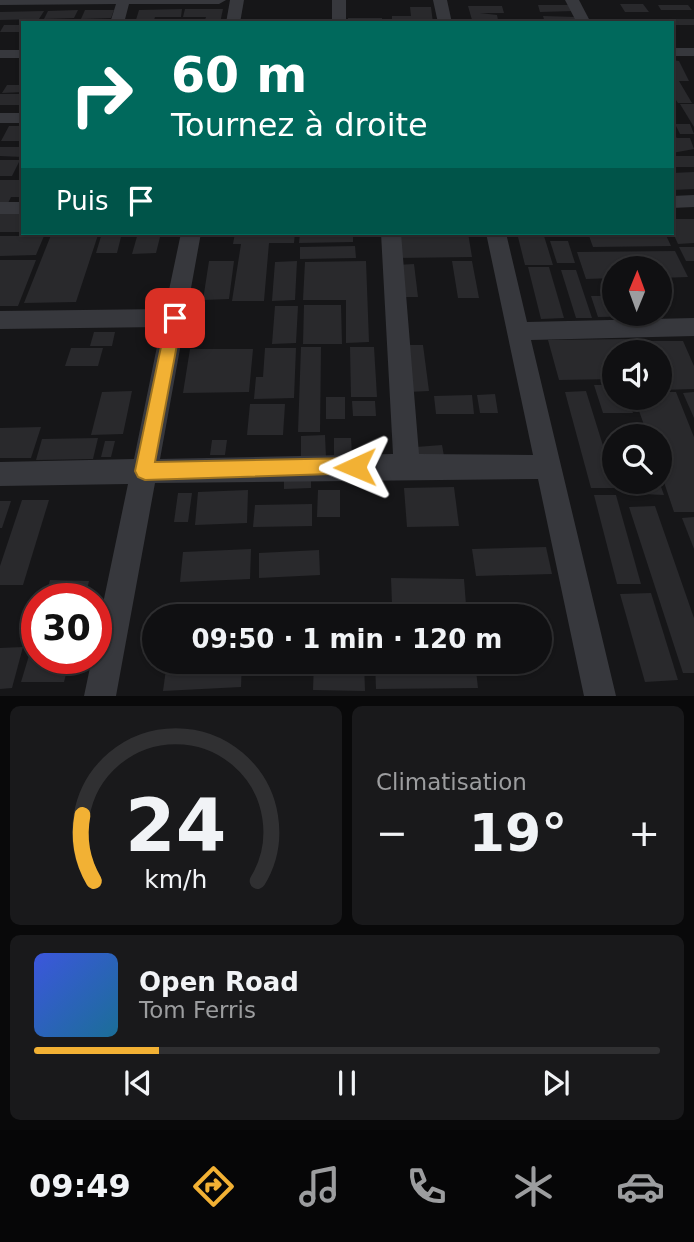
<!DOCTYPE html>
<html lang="fr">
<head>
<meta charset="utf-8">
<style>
  :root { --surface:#101012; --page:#19191b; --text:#f1f3f6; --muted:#9c9d9f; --line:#303032; --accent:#f2b134 }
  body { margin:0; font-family:"DejaVu Sans",sans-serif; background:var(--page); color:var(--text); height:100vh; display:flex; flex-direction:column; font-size:26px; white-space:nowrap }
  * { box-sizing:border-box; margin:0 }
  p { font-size:23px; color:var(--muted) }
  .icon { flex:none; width:38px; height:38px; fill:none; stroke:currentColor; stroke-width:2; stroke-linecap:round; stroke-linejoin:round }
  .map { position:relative; height:696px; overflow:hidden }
  .sheet { display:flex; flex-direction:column; gap:10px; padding:10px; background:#09090a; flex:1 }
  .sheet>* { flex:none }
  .banner { position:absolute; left:21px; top:21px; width:653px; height:214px; border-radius:0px; box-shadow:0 2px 5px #0004,0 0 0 2px var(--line); background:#00695c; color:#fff; overflow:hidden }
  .needle { width:46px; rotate:1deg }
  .tools { position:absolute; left:602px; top:256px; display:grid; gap:14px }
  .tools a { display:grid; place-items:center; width:70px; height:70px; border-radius:50%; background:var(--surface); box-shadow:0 2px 5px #0004,0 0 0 2px var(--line); font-size:35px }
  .speed { position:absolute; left:21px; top:583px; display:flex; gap:14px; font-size:35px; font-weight:700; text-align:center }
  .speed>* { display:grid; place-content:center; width:91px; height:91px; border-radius:50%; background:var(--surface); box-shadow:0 2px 5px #0004,0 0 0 2px var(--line); line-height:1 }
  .speed .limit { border:10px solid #d22; background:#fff; color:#111 }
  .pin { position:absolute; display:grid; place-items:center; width:60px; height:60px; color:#fff; margin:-30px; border-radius:14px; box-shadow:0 4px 10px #0006 }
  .me { position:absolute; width:77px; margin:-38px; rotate:269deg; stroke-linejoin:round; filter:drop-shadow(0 0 5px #0008) }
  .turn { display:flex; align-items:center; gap:24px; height:147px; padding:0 35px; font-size:32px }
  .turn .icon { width:91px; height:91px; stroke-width:2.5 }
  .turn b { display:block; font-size:49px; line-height:60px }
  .then { display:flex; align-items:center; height:66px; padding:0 35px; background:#0003; gap:14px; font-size:26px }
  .big { font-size:52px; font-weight:600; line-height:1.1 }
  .sheet .tile { flex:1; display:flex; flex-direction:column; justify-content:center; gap:10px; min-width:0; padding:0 24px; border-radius:10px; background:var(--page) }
  .sheet .dial { align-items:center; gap:0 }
  .dial svg { height:182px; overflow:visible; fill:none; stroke:var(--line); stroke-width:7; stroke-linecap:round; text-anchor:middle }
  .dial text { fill:var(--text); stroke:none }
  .song { display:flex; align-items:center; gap:21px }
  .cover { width:84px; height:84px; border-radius:10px; background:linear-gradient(135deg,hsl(230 70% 55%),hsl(200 70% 35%)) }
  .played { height:7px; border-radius:4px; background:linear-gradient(90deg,var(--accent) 20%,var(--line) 20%) }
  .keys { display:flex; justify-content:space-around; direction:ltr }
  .heat { display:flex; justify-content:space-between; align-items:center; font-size:38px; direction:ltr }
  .sheet .tiles { flex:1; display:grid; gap:10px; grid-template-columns:1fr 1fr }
  .tile:last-child { grid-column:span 2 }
  .trip { position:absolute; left:142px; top:604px; width:410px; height:70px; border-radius:35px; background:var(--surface); box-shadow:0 2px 5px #0004,0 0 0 2px var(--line); font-weight:600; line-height:70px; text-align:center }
  .tab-bar { display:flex; height:112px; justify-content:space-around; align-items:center; background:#060607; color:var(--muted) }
  .tab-bar .icon { width:49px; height:49px }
  .tab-bar .on { color:var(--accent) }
  .tab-bar b { font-size:32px; color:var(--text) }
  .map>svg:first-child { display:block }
  .building { fill:#29292c }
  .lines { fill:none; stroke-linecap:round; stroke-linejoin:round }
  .minor { fill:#37383d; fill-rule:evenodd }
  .route { fill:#f2b134; stroke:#9d7322; stroke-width:2 }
</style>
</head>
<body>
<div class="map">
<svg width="694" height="696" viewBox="0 0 694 696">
  <rect width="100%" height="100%" fill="#161618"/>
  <g class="building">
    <path d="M620,4H643L649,12H625Z"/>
    <path d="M538,5H571L574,11L540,12Z"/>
    <path d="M658,5H688L692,10H661Z"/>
    <path d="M468,6H502L504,13H480L497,15L498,20H472Z"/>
    <path d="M410,7H431L433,23H392V16H411Z"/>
    <path d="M182,9L181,17H155L153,23H135L139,10Z"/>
    <path d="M185,9H223L220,23H204L206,17H183Z"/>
    <path d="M78,10L74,18L44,19L48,11Z"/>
    <path d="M85,10H114L111,18L81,19Z"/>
    <path d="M44,11L39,19L0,20V12Z"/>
    <path d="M543,16L575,17L577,23H545Z"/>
    <rect x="348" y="18" width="34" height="5"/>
    <path d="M662,19H694V25H672Z"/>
    <path d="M4,25H23V32H0Z"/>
    <path d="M672,60L679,61L689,81H679L692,103H678L672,94Z"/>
    <path d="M7,85H23V92L2,93Z"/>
    <rect x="0" y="94" width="23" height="11"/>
    <path d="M680,104H694V127Z"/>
    <path d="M675,124H690L694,134H680Z"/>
    <path d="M9,126H23V141H1Z"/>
    <path d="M672,134L677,138H690L694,149L672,153Z"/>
    <path d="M0,147H23V157L0,156Z"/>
    <rect x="672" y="156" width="22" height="11"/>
    <path d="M0,160H20L12,176H0Z"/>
    <path d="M694,172V189L672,190V173Z"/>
    <path d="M0,180H23V197H11L8,203H0Z"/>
    <rect x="0" y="214" width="23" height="18"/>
    <path d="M672,219H694V243L678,244L672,231Z"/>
    <path d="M102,233H122L117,253H96Z"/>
    <path d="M138,233H161L156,253L132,254Z"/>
    <path d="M235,233H295L294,243H269L264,301H232L241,244H233Z"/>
    <path d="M300,233H353V242L299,243Z"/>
    <path d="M395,233H468L472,257L397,258Z"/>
    <path d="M517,233H564L565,236H544L553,265H525Z"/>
    <path d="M588,233H665L671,246L593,247Z"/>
    <path d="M51,235H98L76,302L24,303Z"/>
    <path d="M0,236H44L36,255L0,256Z"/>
    <path d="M550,241H568L575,263H557Z"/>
    <path d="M355,246L356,258L300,259V247Z"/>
    <path d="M679,247H694V261H686Z"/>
    <path d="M675,251L688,277L660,278V268H614V278L586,279L577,252Z"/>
    <path d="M0,260H36L18,306H0Z"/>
    <path d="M209,261H234L229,299L203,300Z"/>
    <path d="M297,261L295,300L272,301L275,262Z"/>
    <path d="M366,261L369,342L346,343V300H303L305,262Z"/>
    <path d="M452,261H472L479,298H458Z"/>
    <path d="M414,264L418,297H399L396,265Z"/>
    <path d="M528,267H549L564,318L541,319Z"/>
    <path d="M561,270H576L592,318H576Z"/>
    <path d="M591,296H614V313H649L650,316L598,317Z"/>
    <path d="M304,305H341L342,344H303Z"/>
    <path d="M275,306H298L296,343L272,344Z"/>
    <path d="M94,332H115L112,346H90Z"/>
    <path d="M631,339L636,352H614V379L559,380L548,340Z"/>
    <path d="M638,341H683L694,366V389L660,390V352H642Z"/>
    <path d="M404,345H423L429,391L408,392Z"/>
    <path d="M301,347H321L320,432H298Z"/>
    <path d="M350,347H374L377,397H351Z"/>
    <path d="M71,348H103L98,366H65Z"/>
    <path d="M265,348H296L294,398L254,399L256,377H263Z"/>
    <path d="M190,349H253L249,392L183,393Z"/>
    <path d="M594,385H614V397H627L633,413H603Z"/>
    <path d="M132,391L123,434L91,435L102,392Z"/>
    <path d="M586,391L614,481L618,488H591L565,392Z"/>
    <path d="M660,392H676L694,437V512H674L660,470V436H648L634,397H660Z"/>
    <path d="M694,392V418L683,393Z"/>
    <path d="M495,394L498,413H480L477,395Z"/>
    <path d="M472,395L474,414H436L434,396Z"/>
    <rect x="326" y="397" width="19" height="22"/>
    <path d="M352,401H375L376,416H353Z"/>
    <path d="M250,404H285L283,435H247Z"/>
    <path d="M41,427L31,458H0V428Z"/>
    <path d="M325,435L326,458L301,459V436Z"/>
    <path d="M98,438L93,459L36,460L42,439Z"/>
    <path d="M334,438H351L352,455H334Z"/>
    <path d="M212,440H227L225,455H210Z"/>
    <path d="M105,441H115L111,457H101Z"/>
    <path d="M442,445L444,456L418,458L416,447Z"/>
    <path d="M311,472V488L284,489V473Z"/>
    <path d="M620,481H659L664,495L623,493Z"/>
    <path d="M454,487L459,526L407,527L404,488Z"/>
    <path d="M248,490L247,523L195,525L198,492Z"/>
    <path d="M318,490H340V517H317Z"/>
    <path d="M178,493H192L188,522H174Z"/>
    <path d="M594,495H616L641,584H617Z"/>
    <path d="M22,500H49L23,585H0V566Z"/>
    <path d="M0,501H11L2,528H0Z"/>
    <path d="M312,504V526L253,527L255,505Z"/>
    <path d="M655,506L694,618V673H683L629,507Z"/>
    <path d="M694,517V549L682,518Z"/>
    <path d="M546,547L552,574L476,576L472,549Z"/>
    <path d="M251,549L250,579L180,582L183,552Z"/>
    <path d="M319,550L320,575L259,578V553Z"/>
    <path d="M391,578L464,579L466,605L392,604Z"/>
    <path d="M50,580L89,581L85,598H45Z"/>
    <path d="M651,593L678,680L645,682L620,594Z"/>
    <path d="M37,629V658H70L64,682H21Z"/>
    <path d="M23,647L12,688L0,689V648Z"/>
    <path d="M167,662H242L241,687L163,691Z"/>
    <path d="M314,662H364L365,691L313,690Z"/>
    <path d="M375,662H475L478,688L376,689Z"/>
  </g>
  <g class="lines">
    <g class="minor">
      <path d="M0,0H226L219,4H129L124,23H110L116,4L0,5Z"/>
      <path d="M230,0H244L240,23H226Z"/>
      <rect x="332" y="0" width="14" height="23"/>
      <path d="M433,0H447L452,23H438Z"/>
      <path d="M565,0H579L591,23H577Z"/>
      <rect x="672" y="48" width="22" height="8"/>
      <rect x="0" y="50" width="23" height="8"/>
      <rect x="0" y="113" width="23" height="10"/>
      <path d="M694,195V207L672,208V196Z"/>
      <rect x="0" y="202" width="23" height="12"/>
      <path d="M181,233H201L160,459L393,454L381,233H401L419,454L533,455L486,233H506L527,322L694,318V336L531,340L616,696H584L538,479L155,483L116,696H84L92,658H96V637L128,484L0,486V462L134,459L161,327L0,329V311L165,309Z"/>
    </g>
  </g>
  <path class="route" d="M175,312L182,318L155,462L355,458L361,461L364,467L361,473L145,480L138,477L135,471L167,318Z"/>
</svg>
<div class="tools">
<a><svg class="needle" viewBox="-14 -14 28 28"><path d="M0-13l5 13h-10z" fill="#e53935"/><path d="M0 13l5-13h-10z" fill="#9c9d9f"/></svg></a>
<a><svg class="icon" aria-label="sound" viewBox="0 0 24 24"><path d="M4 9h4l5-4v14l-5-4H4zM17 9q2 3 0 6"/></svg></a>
<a><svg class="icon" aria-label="search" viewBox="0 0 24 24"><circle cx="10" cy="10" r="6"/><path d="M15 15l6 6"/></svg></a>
</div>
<div class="speed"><div class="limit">30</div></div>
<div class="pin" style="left:175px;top:318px;background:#d93025"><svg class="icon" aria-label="arrive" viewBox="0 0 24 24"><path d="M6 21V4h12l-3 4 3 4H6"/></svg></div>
<svg class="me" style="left:355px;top:467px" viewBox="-20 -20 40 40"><path d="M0-17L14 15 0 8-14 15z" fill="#f2b134" stroke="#fff" stroke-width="4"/></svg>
<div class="trip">09:50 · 1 min · 120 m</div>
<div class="banner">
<div class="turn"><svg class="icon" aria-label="right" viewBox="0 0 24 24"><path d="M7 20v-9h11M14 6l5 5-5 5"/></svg><div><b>60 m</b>Tournez à droite</div></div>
<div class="then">Puis<svg class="icon" aria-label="arrive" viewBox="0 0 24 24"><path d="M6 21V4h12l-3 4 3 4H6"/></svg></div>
</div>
</div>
<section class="sheet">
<div class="tiles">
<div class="tile dial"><svg viewBox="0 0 100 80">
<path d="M14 69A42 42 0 1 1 86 69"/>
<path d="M14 69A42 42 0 0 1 9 40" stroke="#f2b134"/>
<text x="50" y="56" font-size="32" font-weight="700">24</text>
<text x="50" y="72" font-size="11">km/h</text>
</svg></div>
<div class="tile"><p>Climatisation</p>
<div class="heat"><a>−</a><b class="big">19°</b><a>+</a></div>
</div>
<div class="tile">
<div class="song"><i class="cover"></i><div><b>Open Road</b><p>Tom Ferris</p></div></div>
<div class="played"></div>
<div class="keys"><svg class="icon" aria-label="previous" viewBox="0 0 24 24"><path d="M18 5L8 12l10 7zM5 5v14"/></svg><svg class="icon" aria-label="pause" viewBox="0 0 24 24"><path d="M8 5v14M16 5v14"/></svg><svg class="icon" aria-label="next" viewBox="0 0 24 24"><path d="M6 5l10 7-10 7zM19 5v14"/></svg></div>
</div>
</div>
</section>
<nav class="tab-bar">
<b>09:49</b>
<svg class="icon on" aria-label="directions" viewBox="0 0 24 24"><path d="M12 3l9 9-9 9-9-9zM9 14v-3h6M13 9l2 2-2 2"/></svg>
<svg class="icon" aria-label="music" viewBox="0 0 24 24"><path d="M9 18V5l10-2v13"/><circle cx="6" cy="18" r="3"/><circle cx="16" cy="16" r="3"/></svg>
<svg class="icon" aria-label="phone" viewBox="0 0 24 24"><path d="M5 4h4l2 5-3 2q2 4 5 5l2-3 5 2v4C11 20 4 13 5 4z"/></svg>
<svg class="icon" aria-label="climate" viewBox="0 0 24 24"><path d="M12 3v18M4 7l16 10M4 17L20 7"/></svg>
<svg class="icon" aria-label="car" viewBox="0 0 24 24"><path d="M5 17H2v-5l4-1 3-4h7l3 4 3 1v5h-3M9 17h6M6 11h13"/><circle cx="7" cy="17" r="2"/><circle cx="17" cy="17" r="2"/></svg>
</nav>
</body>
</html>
